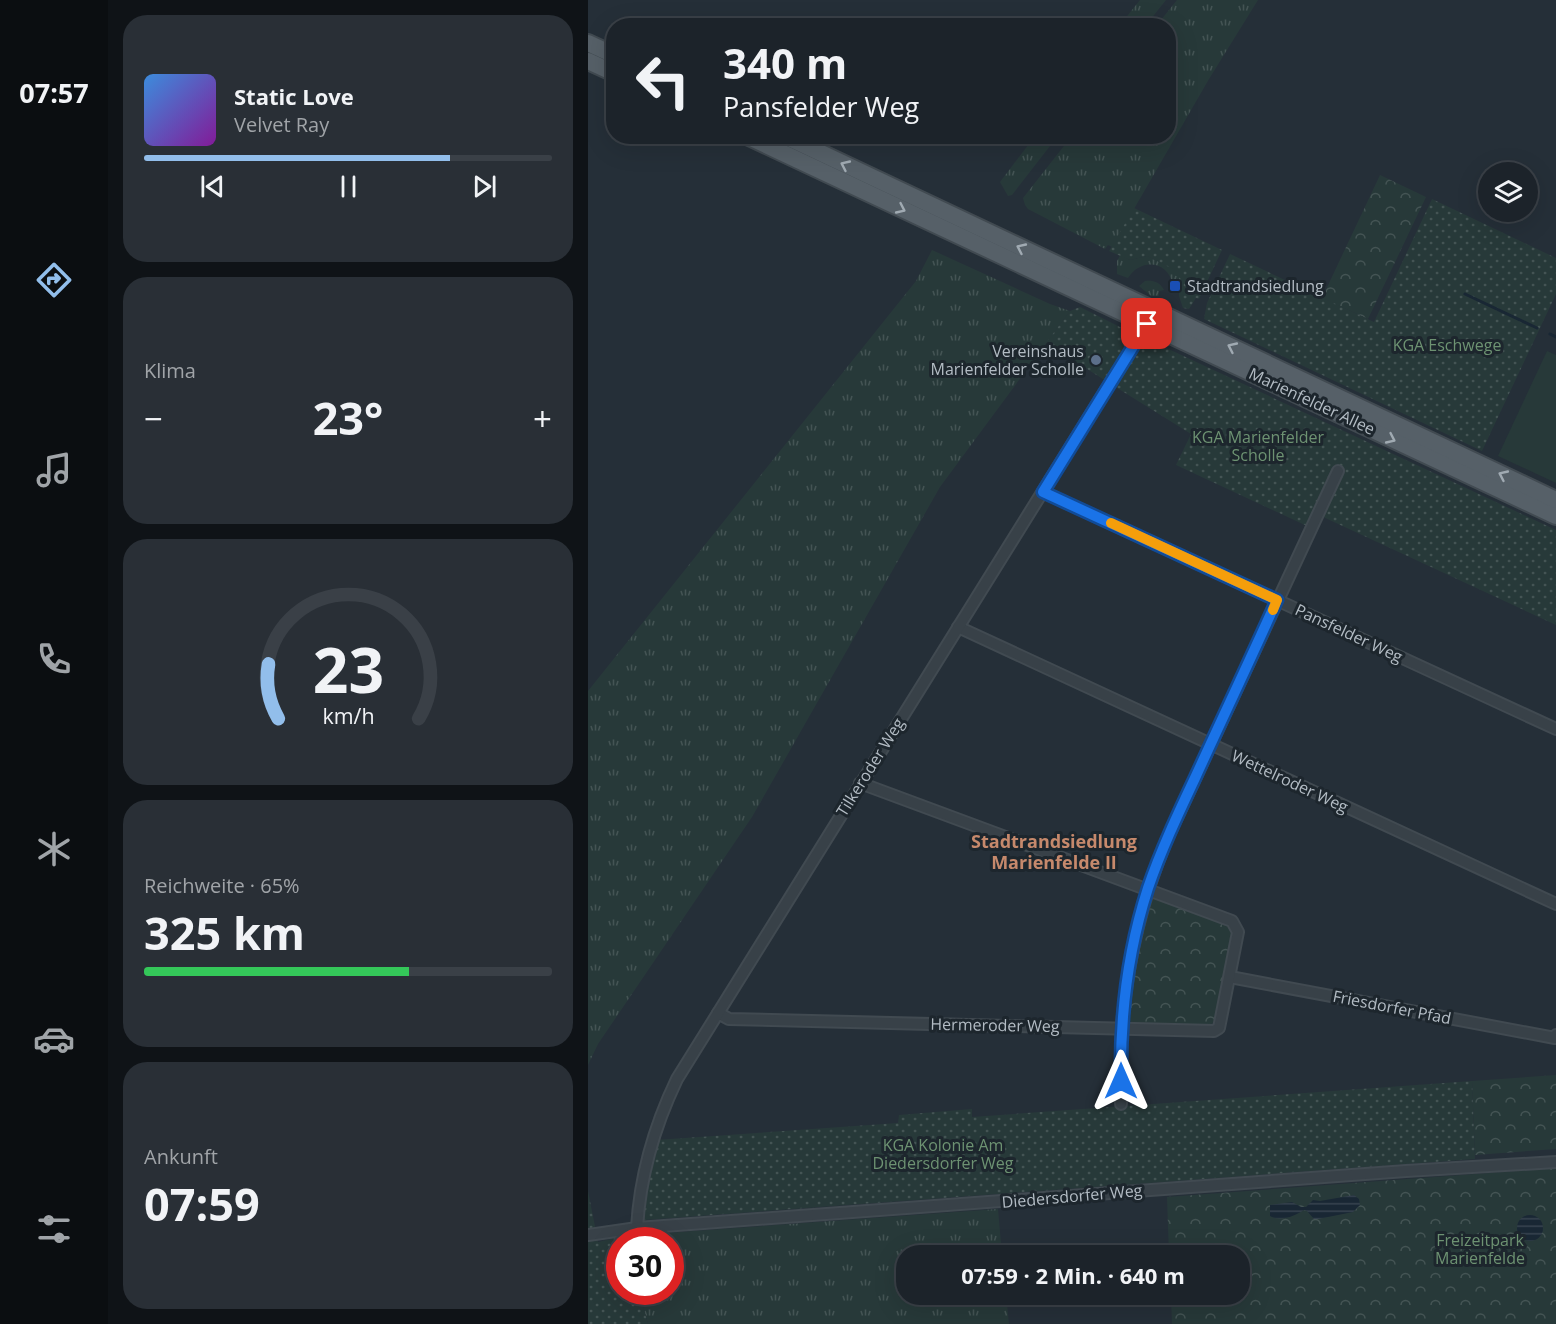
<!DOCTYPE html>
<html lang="de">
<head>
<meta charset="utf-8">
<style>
  :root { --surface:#1c232a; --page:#292f36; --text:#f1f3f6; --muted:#a0a4a8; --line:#3a4047; --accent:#92beeb }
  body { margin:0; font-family:"Open Sans",sans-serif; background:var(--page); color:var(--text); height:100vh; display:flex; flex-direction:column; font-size:22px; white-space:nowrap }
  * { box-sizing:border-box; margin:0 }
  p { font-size:20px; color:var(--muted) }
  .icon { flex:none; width:33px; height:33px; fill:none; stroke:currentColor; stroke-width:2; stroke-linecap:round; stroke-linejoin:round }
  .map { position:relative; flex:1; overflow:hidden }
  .sheet { display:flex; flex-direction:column; gap:15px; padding:15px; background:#0f1317; width:480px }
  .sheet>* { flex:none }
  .guide { position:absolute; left:18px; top:18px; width:570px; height:126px; border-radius:24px; box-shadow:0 6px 24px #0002,0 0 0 2px var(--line); background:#1c232a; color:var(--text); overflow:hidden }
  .fabs { position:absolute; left:890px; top:162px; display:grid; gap:12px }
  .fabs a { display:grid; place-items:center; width:60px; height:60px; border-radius:50%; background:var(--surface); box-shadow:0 6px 24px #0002,0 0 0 2px var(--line); font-size:30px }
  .speed { position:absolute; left:18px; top:1227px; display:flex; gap:12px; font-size:30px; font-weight:700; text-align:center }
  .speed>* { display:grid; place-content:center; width:78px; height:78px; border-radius:50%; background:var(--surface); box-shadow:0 6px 24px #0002,0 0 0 2px var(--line); line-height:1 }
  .speed .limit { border:9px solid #d22; background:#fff; color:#111 }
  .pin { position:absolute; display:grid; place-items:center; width:51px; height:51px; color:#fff; margin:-26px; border-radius:12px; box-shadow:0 3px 9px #0006 }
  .me { position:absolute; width:66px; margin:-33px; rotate:0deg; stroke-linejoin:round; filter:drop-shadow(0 0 4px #0008) }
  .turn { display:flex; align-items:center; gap:21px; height:126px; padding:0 18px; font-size:27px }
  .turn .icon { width:78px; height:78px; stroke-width:2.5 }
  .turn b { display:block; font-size:42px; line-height:51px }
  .big { font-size:45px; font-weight:700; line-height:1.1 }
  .sheet .tile { flex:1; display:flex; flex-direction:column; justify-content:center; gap:9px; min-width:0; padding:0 21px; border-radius:24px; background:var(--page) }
  .sheet .dial { align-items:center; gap:0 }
  .dial svg { height:156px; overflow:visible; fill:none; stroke:var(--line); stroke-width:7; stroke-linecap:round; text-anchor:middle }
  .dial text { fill:var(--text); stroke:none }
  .song { display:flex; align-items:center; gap:18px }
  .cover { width:72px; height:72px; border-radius:9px; background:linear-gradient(135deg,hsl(210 70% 55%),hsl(290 70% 35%)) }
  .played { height:6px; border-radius:3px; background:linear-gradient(90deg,var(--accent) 75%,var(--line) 75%) }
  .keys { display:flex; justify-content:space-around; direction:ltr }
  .heat { display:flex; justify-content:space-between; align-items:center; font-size:33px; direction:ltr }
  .charge { height:9px; border-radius:4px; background:linear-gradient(90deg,#34c759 65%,var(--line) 0) }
  .trip { position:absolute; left:308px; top:1245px; width:354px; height:60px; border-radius:24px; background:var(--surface); box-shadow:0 6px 24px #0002,0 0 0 2px var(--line); font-weight:700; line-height:60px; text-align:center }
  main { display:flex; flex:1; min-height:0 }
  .tabs { display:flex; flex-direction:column; width:108px; justify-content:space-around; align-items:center; background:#0b0e11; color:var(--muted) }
  .tabs .icon { width:42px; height:42px }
  .tabs .on { color:var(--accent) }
  .tabs b { font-size:27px; color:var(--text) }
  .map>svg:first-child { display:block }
  .grass { fill:url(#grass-tufts) }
  .park { fill:url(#park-crowns) }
  .garden { fill:url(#garden-dots) }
  .pitch { fill:#273939 }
  .water { fill:url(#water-rules) }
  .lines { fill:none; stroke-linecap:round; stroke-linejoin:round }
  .stream { stroke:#192734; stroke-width:3 }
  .street-casing { stroke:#414a51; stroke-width:14 }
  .primary-casing { stroke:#414a51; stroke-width:20 }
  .street { stroke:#384148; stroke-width:10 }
  .primary { stroke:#566068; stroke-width:16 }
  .oneway { stroke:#a0aab2 }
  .route-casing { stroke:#114b97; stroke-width:15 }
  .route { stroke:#1a73e8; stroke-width:10 }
  .slow { stroke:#f59e0b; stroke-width:10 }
  .transit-dot { fill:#1a4fb4; stroke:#1d262d; stroke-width:2 }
  .service-dot { fill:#5c6f8a; stroke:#1d262d; stroke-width:2 }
  .labels { text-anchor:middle; stroke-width:6; stroke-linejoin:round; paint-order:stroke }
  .poi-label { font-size:16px; fill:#b3bcc4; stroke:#1d262d; text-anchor:start }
  .park-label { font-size:16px; fill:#6d9272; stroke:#1d262d }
  .street-label { font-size:16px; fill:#b3bcc4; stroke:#1d262d }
  .neighbourhood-label { font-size:18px; font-weight:bold; fill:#c6896c; stroke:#1d262d }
</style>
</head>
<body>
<main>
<nav class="tabs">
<b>07:57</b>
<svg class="icon on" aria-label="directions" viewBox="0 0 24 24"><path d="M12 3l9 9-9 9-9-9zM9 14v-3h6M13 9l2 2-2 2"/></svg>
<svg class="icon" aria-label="music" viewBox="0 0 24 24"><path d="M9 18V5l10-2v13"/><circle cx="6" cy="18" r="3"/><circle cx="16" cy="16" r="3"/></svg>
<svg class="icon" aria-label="phone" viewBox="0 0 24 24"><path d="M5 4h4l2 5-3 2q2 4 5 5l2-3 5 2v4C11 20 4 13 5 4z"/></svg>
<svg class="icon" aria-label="climate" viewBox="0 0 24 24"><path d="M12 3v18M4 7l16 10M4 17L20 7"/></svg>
<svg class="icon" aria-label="car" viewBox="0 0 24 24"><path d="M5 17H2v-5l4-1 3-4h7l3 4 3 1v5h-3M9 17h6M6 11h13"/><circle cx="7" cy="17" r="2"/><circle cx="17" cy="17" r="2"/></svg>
<svg class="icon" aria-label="filters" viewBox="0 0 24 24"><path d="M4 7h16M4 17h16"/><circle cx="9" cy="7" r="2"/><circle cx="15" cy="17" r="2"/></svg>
</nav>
<section class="sheet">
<div class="tile">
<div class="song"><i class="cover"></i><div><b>Static Love</b><p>Velvet Ray</p></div></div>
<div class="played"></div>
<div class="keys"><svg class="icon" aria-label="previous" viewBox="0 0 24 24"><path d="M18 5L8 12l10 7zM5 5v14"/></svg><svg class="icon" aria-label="pause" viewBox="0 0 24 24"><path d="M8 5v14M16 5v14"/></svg><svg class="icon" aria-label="next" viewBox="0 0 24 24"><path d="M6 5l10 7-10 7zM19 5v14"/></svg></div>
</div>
<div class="tile"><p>Klima</p>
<div class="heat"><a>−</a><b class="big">23°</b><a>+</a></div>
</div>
<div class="tile dial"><svg viewBox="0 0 100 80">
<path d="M14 69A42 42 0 1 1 86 69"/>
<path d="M14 69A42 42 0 0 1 9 41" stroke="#92beeb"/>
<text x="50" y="56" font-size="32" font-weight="700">23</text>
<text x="50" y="72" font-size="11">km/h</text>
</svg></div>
<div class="tile"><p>Reichweite · 65%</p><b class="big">325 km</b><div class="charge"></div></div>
<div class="tile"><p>Ankunft</p><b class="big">07:59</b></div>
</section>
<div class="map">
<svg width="968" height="1324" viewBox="0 0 968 1324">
  <defs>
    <pattern id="grass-tufts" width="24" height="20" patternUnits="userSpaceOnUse" patternTransform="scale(1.5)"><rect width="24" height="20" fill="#273939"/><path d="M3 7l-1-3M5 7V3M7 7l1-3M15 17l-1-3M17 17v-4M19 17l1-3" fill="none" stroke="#445454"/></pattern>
    <pattern id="park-crowns" width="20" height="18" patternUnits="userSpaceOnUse" patternTransform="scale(1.5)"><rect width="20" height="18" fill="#273939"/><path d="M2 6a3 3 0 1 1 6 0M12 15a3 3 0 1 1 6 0" fill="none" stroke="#445454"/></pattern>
    <pattern id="garden-dots" width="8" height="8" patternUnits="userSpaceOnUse" patternTransform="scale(1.5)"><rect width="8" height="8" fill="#273939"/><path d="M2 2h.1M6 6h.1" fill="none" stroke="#445454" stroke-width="1.8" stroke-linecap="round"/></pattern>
    <pattern id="water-rules" width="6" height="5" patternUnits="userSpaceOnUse" patternTransform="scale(1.5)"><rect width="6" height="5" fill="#192734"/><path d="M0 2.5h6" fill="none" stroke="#384450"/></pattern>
  </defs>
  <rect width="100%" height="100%" fill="#252f38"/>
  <g class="grass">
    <path d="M552,0H578L558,25H532Z"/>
    <path d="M589,0H670L621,79L524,247L520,245L517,249L440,209L437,205L435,198L483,137L580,136V26L569,25Z"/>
    <path d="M447,136L469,137L424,195L420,196L412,182Z"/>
    <path d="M344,250L462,304L482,311L352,487L164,817L10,1044L0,1065V691L328,281Z"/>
    <path d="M532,255L542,260L559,256L592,272L591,284L585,285C580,260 552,258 540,278L529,274V261Z"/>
    <path d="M557,281C565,280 572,282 576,290L571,291V296H563L551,286Z"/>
    <path d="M410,1209L414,1255L318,1256V1294L418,1295L421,1324H60L51,1292H82V1240H37L36,1236Z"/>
  </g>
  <g class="park">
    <path d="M792,175L838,197L780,319L734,298Z"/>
    <path d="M569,897L640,923L645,934L629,1019L621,1026L546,1025L539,1017L546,961L562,901Z"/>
    <path d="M968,1075V1149L887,1155L884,1081Z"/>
    <path d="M968,1168V1324H584L583,1295L651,1294V1256L581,1255L579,1197Z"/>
  </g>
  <g class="garden">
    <path d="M844,199L968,258V294L894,451L616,319L619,303L642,254L786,322Z"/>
    <path d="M546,208L634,250L611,299L608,298L601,309L595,308L591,296V272L559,256L542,260L521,251Z"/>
    <path d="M492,307L540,331L537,336L541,341L539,346L518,381L458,343L482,311Z"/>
    <path d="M559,339L968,530V625L733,516L755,470L747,466L719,526L588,465L603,434L526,386L554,341Z"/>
    <path d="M884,1081L887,1159L56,1220L59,1179L68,1140L310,1123L311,1115L384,1109V1117Z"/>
    <path d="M0,1191L10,1242L36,1236L37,1240H32V1292H51L60,1324H0Z"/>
  </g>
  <path class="pitch" d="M959,351L968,355V483L910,456Z"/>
  <g class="water">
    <path d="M766,1195L771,1199L772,1205L765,1212L730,1219H726L719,1211L716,1210C707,1216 693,1222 682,1216V1205L704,1202L713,1207H718L725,1200L732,1201Z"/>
    <circle cx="942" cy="1228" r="13"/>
  </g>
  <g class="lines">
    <g class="stream">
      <path d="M877,294L949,328"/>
      <path d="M962,334L968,337"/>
    </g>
    <g class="street-casing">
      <g id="street">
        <path d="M455,492L968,729"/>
        <path d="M370,627L968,904"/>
        <path d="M642,977L967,1038L968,1035"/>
        <path d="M130,1013L141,1019L626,1031L631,1028L650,932L644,921L272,783"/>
        <path d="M533,1104C533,1079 532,1052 534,1026C539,962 554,899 579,839L750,471"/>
        <path d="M49,1228C52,1175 66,1127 89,1079L559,324"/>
        <path d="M0,1235L49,1228L818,1171L968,1162"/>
      </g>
    </g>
    <g class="primary-casing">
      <g id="primary">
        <path d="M0,43L26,55"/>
        <path d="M0,61L26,73"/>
        <path d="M159,136L968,516"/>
        <path d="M197,136L968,500"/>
      </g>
    </g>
    <use href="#street" class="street"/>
    <use href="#primary" class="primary"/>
  </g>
  <defs><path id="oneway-chevron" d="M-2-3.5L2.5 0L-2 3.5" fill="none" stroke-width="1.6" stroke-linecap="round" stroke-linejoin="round" transform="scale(1.5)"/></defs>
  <g class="oneway">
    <use href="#oneway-chevron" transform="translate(257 165) rotate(-155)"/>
    <use href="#oneway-chevron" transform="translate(313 209) rotate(25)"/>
    <use href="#oneway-chevron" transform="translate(433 248) rotate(-155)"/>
    <use href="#oneway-chevron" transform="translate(644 347) rotate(-155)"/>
    <use href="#oneway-chevron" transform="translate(803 439) rotate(25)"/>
    <use href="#oneway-chevron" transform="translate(915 475) rotate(-155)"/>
  </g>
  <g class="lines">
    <g class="route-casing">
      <path id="route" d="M533,1081C532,1016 540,950 560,888C573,850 590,814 607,778C634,719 662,660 689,600L455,492L559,324"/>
    </g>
    <use href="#route" class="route"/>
    <path class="slow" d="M523,523L689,600L685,610"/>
  </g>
  <rect class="transit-dot" x="581" y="280" width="12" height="12" rx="3"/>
  <circle class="service-dot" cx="508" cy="360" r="6"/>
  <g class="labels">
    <g class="poi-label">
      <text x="599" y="292">Stadtrandsiedlung</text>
      <text x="496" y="357" text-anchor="end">Vereinshaus<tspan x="496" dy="18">Marienfelder Scholle</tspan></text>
    </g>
    <g class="park-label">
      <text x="859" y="351">KGA Eschwege</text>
      <text x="670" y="443">KGA Marienfelder<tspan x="670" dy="18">Scholle</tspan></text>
      <text x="355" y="1151">KGA Kolonie Am<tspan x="355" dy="18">Diedersdorfer Weg</tspan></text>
      <text x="892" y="1246">Freizeitpark<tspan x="892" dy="18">Marienfelde</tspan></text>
    </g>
    <g class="street-label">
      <text transform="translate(724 401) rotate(25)" y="6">Marienfelder Allee</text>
      <text transform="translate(761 633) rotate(25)" y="6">Pansfelder Weg</text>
      <text transform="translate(282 767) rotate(-58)" y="6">Tilkeroder Weg</text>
      <text transform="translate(702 781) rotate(25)" y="6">Wettelroder Weg</text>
      <text transform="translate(804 1007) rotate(11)" y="6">Friesdorfer Pfad</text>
      <text transform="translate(407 1025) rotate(1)" y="6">Hermeroder Weg</text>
      <text transform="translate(484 1196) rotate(-5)" y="6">Diedersdorfer Weg</text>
    </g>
    <g class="neighbourhood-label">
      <text x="466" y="848">Stadtrandsiedlung<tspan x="466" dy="21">Marienfelde II</tspan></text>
    </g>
  </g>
</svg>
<div class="fabs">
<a><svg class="icon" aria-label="layers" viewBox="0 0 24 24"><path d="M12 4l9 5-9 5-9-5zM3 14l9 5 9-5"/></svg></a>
</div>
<div class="speed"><div class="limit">30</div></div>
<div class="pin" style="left:559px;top:324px;background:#d93025"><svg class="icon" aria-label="arrive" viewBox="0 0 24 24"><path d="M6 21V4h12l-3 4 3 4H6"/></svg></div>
<svg class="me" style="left:533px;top:1081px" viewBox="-20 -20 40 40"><path d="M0-17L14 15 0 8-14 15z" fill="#1a73e8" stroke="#fff" stroke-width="4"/></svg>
<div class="trip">07:59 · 2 Min. · 640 m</div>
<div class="guide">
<div class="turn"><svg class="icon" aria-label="left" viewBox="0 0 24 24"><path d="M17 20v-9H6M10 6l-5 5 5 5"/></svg><div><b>340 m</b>Pansfelder Weg</div></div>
</div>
</div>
</main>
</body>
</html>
